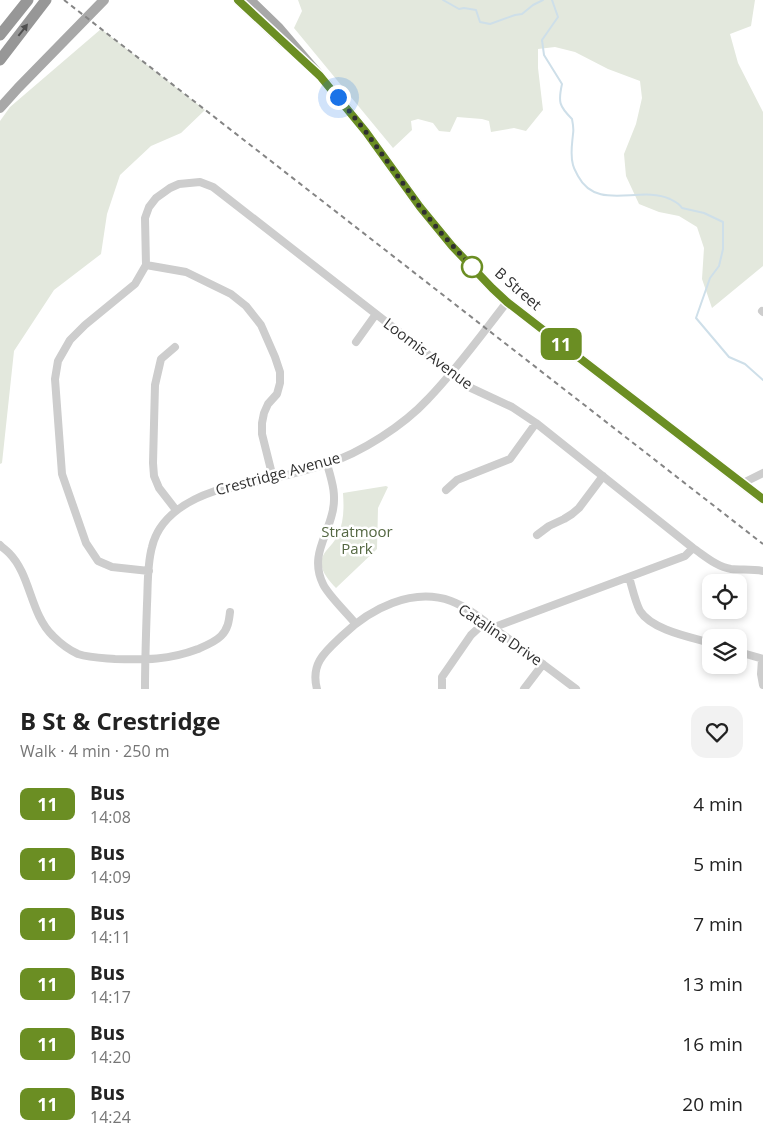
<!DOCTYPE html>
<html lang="en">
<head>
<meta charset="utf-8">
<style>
  :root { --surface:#fff; --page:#f2f2f2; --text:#222; --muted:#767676 }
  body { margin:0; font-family:"Open Sans",sans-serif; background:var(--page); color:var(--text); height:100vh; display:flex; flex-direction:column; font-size:19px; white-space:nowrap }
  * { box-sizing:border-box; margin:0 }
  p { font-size:16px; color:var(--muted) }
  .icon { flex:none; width:28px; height:28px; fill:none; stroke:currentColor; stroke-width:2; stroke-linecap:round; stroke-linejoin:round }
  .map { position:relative; height:689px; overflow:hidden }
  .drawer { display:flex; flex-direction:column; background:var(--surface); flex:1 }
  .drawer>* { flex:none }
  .badge { padding:0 10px; border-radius:8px; font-size:18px; line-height:32px }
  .controls { position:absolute; left:702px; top:574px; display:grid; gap:10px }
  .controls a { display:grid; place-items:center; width:45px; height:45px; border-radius:10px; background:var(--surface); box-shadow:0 2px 8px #0003; font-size:25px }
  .you { position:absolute; width:25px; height:25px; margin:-12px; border:4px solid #fff; border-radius:50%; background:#1a73e8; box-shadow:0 0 0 8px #1a73e833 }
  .map>.badge { position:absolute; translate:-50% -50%; box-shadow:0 0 0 2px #fff }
  .round { display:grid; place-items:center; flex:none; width:52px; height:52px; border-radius:15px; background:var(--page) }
  .summary { display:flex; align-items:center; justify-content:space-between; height:85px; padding:0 20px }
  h1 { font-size:24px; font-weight:700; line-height:38px }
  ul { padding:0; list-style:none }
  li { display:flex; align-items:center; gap:15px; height:60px; padding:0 20px }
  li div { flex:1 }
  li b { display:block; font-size:19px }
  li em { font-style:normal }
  li .badge { min-width:55px; font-weight:700; text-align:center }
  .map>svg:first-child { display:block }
  .green { fill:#e3e8dd }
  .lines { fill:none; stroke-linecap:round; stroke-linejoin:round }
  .stream { stroke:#cedfe9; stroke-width:2 }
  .minor { stroke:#cdcdcd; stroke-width:8 }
  .major { stroke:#a8a8a8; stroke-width:10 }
  .highway { stroke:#979797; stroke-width:11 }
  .rail { stroke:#858585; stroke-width:2; stroke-dasharray:5 4; stroke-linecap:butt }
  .oneway { fill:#4f4f4f }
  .line-casing { stroke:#fff; stroke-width:11 }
  .line { stroke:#6b8e23; stroke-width:8 }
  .walk { stroke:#303030; stroke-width:5; stroke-dasharray:0 9 }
  .stop-dot { fill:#fff; stroke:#6b8e23; stroke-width:2.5 }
  .labels { text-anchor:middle; stroke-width:5; stroke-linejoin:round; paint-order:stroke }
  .street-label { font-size:15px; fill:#303030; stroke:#fff }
  .park-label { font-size:15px; fill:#546742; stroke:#fff }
</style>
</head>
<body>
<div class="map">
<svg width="763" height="689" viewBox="0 0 763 689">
  <rect width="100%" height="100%" fill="#fff"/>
  <path class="green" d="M298,0H755L751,26L730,34L738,63L763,112V266L712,308L702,279L704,248L697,227L679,216L659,212L639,204L626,176L624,154L636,124L642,98L640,81L608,69L575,52L555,47L538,49V68L543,110L526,131L514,128L491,132L489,121L482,119L457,117L450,132L439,131L433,123L418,119L411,121L412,130L393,148L294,28L302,11Z
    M101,29L205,110L181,133L151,146L120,175L107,214L101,254L54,290L14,351L2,463L0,464V121L10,107Z
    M386,486L388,487L378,508L377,549L336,588C326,577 315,565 326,551C330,546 335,541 338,535C344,522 344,507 343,493Z"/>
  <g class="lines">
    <path class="stream" d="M443,0L459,9L464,8L476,10L480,22L490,24L515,15L522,14L533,5L543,0
      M552,0L558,17L542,40L544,55L562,84C558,102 559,106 572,119C573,124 574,129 573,134C572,145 570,155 573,165C574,169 576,172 578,176C597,212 640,185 670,199C675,202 679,203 682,208L704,213L723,222V249L719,266L710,278L696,318L729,357L745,364L763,380"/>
    <path class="minor" d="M146,265L186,272L231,294L246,306L261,325L275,357L280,372V383L277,394L268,404L264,413L262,423V434L273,478
      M762,311L763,312
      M356,342L376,314
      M175,347L161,359L155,385L153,463L154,476L159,488L176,510
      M327,464C332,481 337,496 332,514C326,539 310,557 323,584C328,595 347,613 355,623
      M743,483L763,473
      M446,490L457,480L510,459L536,423
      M537,535L549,526L564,519L572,514L579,508L603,476
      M0,545C3,548 6,550 9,553C31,575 30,614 53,636C60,643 69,650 78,654C90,658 103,658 115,659C145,660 169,660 198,649C205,646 215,642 221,636C228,629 229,621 230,612
      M149,571L112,567L98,561L86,543L62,474L55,379L58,361L70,340L85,325L135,284L146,265L145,218L149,207L156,198L170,188L179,184L200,182L213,187L471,388L512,407L536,423L693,548C705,556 717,567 731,569C742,570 752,569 763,571
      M629,577C632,587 635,601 640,611C652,630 690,637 711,643
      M492,628L685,556L693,548
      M739,652L763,659
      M762,659L761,674L763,685
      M145,689C145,661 146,633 147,604C148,585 147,565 152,547C159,517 188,500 215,491C252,483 291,476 326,464C361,453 404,425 428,399C457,369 482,334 507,302
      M317,689C310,663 326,651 343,635C370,609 412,587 451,601C470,608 486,623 502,634C527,652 551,670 576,689
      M442,689V677L471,635L485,622
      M524,689L543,664"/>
    <path class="major" d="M238,0L284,43
      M250,0L278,27L338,97L366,132L420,207L452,246L492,288L507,302L560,343L763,499
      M0,108L18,88L104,0"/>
    <path class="highway" d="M0,35L28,0
      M0,60L46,0"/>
    <path class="rail" d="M64,0L763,544"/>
  </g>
  <defs><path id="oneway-solid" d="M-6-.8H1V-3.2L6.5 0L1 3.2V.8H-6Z" transform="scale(1.25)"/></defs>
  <use class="oneway" href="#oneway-solid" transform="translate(23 30) rotate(-52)"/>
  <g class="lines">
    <g class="line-casing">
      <path id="line" d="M238,0L320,76L366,132L420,207L452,246L492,288L507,302L560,343L763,499"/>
    </g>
    <use href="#line" class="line"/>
    <path class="walk" d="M338,97L366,132L420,207L442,234L472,267"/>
  </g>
  <circle class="stop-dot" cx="472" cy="267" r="10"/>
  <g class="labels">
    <g class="street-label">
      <text transform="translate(518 289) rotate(41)" y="5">B Street</text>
      <text transform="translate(428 354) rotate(37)" y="5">Loomis Avenue</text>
      <text transform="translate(278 474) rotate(-15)" y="5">Crestridge Avenue</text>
      <text transform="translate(500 635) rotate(34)" y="5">Catalina Drive</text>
    </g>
    <g class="park-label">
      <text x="357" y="537">Stratmoor<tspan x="357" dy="17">Park</tspan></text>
    </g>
  </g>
</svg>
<div class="controls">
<a><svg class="icon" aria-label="locate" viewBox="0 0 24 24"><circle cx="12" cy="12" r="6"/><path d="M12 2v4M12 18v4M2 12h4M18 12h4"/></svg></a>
<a><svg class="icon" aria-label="layers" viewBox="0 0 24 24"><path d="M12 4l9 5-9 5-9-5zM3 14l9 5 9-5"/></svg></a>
</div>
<div class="you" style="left:338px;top:97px"></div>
<b class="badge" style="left:561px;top:344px;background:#6b8e23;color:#fff">11</b>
</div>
<section class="drawer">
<div class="summary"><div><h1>B St &amp; Crestridge</h1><p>Walk · 4 min · 250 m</p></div><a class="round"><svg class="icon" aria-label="heart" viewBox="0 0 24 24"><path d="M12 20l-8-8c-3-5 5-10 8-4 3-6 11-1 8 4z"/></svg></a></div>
<ul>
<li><span class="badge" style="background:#6b8e23;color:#fff">11</span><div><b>Bus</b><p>14:08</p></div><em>4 min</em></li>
<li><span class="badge" style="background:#6b8e23;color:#fff">11</span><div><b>Bus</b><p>14:09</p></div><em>5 min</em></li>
<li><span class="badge" style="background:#6b8e23;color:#fff">11</span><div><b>Bus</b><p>14:11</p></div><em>7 min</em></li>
<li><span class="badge" style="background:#6b8e23;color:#fff">11</span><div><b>Bus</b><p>14:17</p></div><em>13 min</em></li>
<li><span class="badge" style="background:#6b8e23;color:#fff">11</span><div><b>Bus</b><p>14:20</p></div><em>16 min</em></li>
<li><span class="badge" style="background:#6b8e23;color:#fff">11</span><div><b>Bus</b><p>14:24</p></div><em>20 min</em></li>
</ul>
</section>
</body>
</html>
